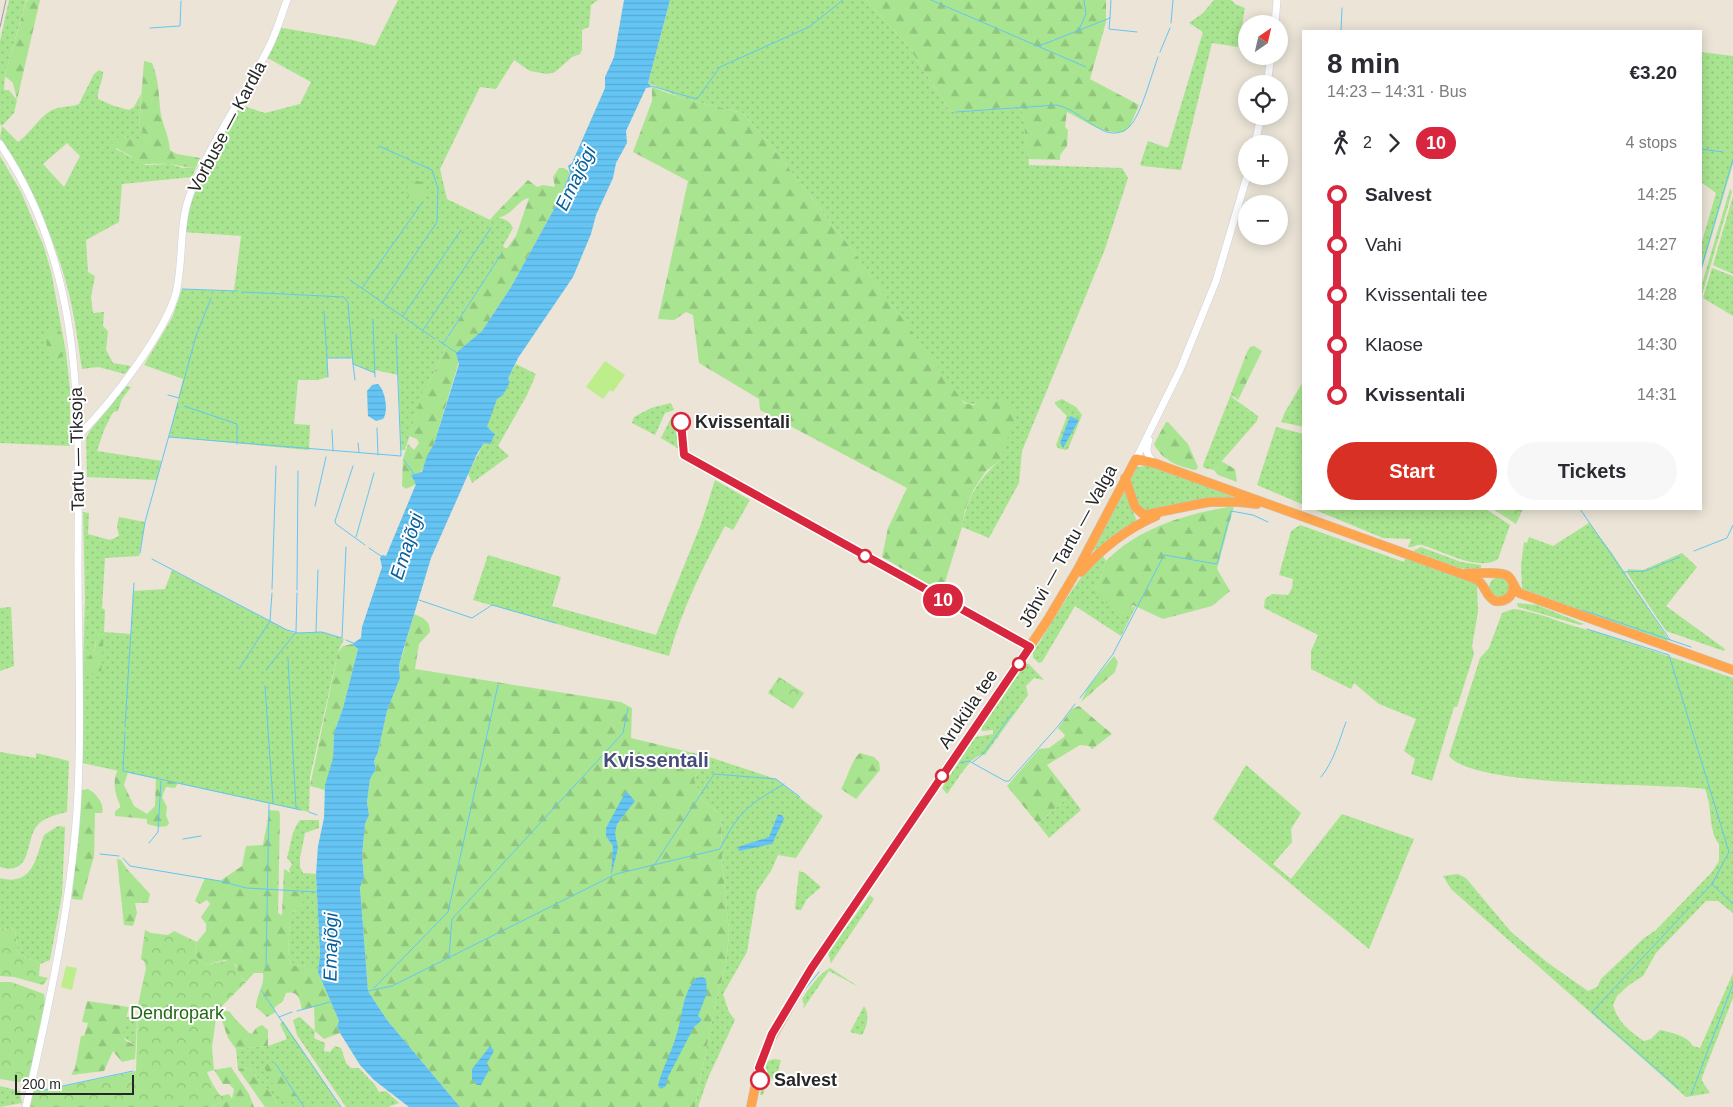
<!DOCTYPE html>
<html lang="en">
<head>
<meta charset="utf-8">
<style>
  :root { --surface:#fff; --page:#f7f7f7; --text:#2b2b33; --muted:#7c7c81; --accent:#d93025 }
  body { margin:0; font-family:Helvetica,sans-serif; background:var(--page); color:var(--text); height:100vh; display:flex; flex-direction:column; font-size:19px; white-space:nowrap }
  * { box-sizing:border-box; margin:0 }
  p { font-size:16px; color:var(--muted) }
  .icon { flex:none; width:28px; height:28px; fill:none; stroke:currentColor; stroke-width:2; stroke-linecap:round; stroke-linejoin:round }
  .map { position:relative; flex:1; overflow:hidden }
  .side { position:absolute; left:1302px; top:30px; width:400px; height:480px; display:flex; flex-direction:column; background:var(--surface); border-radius:0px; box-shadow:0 2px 12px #0003 }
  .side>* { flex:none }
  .badge { padding:0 10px; border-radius:16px; font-size:18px; line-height:32px }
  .needle { width:32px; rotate:34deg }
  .controls { position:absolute; left:1238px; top:15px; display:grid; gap:10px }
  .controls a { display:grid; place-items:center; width:50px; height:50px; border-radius:50%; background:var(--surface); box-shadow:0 2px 12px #0003; font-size:25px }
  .scale { position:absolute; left:15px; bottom:12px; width:119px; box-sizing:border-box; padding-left:5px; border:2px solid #272727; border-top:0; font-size:14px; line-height:18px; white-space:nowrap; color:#272727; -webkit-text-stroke:4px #fff; paint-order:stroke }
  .map>.badge { position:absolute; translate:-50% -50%; box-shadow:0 0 0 2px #fff }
  .legs { display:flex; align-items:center; gap:8px; height:55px; padding:0 25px; font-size:16px }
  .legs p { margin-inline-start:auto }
  .overview { display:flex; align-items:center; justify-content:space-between; height:85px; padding:0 25px }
  h1 { font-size:28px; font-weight:700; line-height:38px }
  .button { display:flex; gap:10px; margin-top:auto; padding:10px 25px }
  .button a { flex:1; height:58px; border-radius:30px; background:var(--accent); color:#fff; font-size:20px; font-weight:700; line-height:58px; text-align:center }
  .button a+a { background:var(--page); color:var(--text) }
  ul { padding:0 25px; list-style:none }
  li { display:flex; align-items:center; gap:18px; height:50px; font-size:19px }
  li i { display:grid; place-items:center; width:8px; height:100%; margin:0 6px; background:currentColor }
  li i::after { content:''; width:12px; height:12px; margin:-6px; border:4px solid; border-radius:50%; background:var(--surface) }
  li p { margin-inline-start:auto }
  li:first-child i { background:linear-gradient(#0000 50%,currentColor 0) }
  li:last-child i { background:linear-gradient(currentColor 50%,#0000 0) }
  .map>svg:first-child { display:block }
  .grass { fill:url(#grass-dots); fill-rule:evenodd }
  .forest { fill:url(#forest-firs) }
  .park { fill:url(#park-crowns) }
  .pitch { fill:#beed8b }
  .water { fill:url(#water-rules) }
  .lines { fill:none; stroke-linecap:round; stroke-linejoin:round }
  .stream { stroke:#64c5f4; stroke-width:1 }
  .secondary-casing { stroke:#cdd0e2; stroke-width:8 }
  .highway-casing { stroke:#c7c7c7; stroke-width:10 }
  .secondary { stroke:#fff; stroke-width:7 }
  .highway { stroke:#ffa54e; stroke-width:9 }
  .rail { stroke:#9a9db3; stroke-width:1 }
  .line-1-casing { stroke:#fff; stroke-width:11 }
  .line-1 { stroke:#d7263d; stroke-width:8 }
  .stop-1-dot { fill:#fff; stroke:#d7263d; stroke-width:2.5 }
  .labels { text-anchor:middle; stroke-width:4; stroke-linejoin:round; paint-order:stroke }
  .street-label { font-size:18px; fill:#272727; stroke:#fff }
  .stop-label { font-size:18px; font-weight:bold; fill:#272727; stroke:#fff; text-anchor:start }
  .park-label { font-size:18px; fill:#226616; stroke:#fff }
  .water-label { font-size:19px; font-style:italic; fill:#07609b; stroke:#fff }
  .quarter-label { font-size:20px; font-weight:bold; fill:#464c79; stroke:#fff }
</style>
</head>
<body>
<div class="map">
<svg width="1733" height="1107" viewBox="0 0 1733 1107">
  <defs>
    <pattern id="grass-dots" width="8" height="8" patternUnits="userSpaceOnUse" patternTransform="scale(1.25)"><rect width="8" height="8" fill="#a9e590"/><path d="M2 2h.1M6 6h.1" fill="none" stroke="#91c47c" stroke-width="1.8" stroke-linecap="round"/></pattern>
    <pattern id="forest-firs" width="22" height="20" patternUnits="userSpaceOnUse" patternTransform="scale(1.25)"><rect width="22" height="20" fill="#a9e590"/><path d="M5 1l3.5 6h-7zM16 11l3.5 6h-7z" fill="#91c47c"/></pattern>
    <pattern id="park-crowns" width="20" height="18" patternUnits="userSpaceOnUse" patternTransform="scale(1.25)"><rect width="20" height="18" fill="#a9e590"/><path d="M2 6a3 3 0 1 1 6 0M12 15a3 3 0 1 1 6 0" fill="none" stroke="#91c47c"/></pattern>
    <pattern id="water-rules" width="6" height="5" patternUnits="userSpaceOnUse" patternTransform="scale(1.25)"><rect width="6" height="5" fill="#64c5f4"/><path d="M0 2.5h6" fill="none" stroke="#57a9d1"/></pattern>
  </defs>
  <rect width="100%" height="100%" fill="#ebe4d7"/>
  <path class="grass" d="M9,0H26L5,76L4,90H9L17,100L14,113L2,126L18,142C31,133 38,118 52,110C61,106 71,107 79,104L94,74L99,70L103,72C103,82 97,89 98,99L114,106L129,110L134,107L141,94L139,126L145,135L143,143L124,137L116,149L146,165L170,164L183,168L196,167L192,177L122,184L119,222L86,240L88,272L95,276L91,297L93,313L104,312L103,326L108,331L106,350L113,363L131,366L125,374L98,367L82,369C78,344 75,318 69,294C55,238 31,187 0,138L2,126L0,124V41ZM67,143L80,156L64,187L43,164Z
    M398,0H598L591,5L589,27L582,30V50L580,54L572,57L555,72L547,74L530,71L514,60L496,89L480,87L440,169L447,199L490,220L494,215C501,220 509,218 513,228L503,246L505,248L502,253L443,343L446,346L426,390L423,392L405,450H401L398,375L375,370V373L353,364L352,358H327L328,377L318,380H298L294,424L310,425L309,450L169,437L183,379L144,365L172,318L182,289L234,291L241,236L183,232L190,194L237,104L265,113L300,104L311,82L264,56L277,27L353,40L375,46Z
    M670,0H866L908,46L951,112L1022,107L1029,165L1122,168L1128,178L1105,249L1022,451L1019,483L989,538L962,527C967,497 980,476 1003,458V448L983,402C968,407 963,403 954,391L853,251L766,139L743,113L681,98L648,83Z
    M1214,0H1231L1235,4L1245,8L1238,47L1212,43L1181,170L1143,166L1140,165L1148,141L1168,148L1203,32L1189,23L1203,13Z
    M1701,52L1733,56V164L1701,272V245L1716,193L1701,182Z
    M0,156L21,192L44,247L51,271L66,353L70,390V446L0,443Z
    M1730,189L1732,191L1731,196L1701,298V287Z
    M1733,196V274L1713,265Z
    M1712,268L1733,276V316L1703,298Z
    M516,364L536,374L527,395L498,446L509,456L472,483L468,473L484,443L487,442L495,434L487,427C490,418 491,405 497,399C503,393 506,389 510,382L508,379Z
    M1304,380V427L1281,422L1285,412Z
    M125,386L131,387L122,399L118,411L113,412L104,430L97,451L162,461L157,480L87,477L86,439L89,432Z
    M1231,394L1233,398L1258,416L1257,421L1214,470L1204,468L1203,465Z
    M1062,399L1076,407L1082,415L1068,449L1065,450L1058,448L1056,445L1067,416L1055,404V402Z
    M671,403L674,410L665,413L655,435L632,423L634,417L651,408Z
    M671,418L677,419L682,445L679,449L661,438Z
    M1276,427L1304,434V505L1257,485Z
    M1150,465L1237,497L1199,500L1148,512L1137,507L1129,479L1134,468Z
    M715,480L750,500L733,530L725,526C703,567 681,611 669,656L473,600L488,555L561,577L552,606L656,635L701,524Z
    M1124,490L1137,521L1092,552V551Z
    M1313,509H1486L1510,525L1498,559C1478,572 1443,551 1422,545C1416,544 1414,548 1408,547L1411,539L1383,538Z
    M83,512L89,513L88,534L110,540L119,536L117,526L119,517L145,522L139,556L105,558L102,608L105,610L104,632L131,634L133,591L165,589L172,570L293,633L322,632L344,639L338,652L310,777L309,812L82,763V673H101L96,640L95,649L83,663L85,599Z
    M1589,523L1612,553L1668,639L1667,642L1522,589L1521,566L1524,542L1527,543L1529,537L1553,546Z
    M1300,525L1404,562L1406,556L1477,584L1478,612L1472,646L1474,654L1457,707H1454L1432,781L1411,774L1415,759L1404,751L1416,719L1379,704L1354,683L1351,689L1311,669V651L1318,635L1264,608L1265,599L1272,594L1288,595L1292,588L1293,579L1279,575L1291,531Z
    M1421,547L1461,562L1481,565V571L1459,568L1413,551Z
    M1101,553L1106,561C1101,573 1103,579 1093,590L1129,608L1136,606L1121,636L1075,606L1042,662L1039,663L1033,658V653C1055,618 1073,584 1101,553Z
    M1682,553L1697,567L1666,606L1725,649L1724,651L1666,631L1627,573L1628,569L1643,570Z
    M1489 587a10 10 0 1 1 20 0a10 10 0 1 1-20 0Z
    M1517,603L1537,605L1584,624L1580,625L1518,607Z
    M11,607L14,666L0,671V608Z
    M1513,609C1542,612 1569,627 1597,632L1733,678V913L1718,901H1706L1656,953L1643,976L1629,985L1617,996L1613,1005C1618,1022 1629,1031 1644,1041L1651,1039L1660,1030C1672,1033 1687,1035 1693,1046L1700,1048L1733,973V998L1702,1077V1081L1710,1093L1686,1097L1451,889L1443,876L1458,874L1466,878L1511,932L1548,963L1588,991L1597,987L1601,979L1644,938L1656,930L1712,872L1719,861V844C1708,830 1713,809 1705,789C1658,783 1475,788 1449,756L1480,658L1489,648L1502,613Z
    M1025,664H1029L1044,680L1034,678L1026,686L1028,695L985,755C972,752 955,784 947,794L942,788L975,737L993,734V730L982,731L981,727Z
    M0,752L36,758V753L69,761L67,812C55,815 44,817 36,827C25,843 32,876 0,867Z
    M706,756L776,779L823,816L796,858L778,855L771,871L757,891L747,952L723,994L729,1012L735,1020L708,1078L698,1107H695L716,1000L726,964L729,933L722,858L721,814L702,801L694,779Z
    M1246,765L1301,813L1291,829L1292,842L1273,864L1291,879L1342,814L1414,839L1369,949L1213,819Z
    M1070,795L1081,810L1049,838L1038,824Z
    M300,820H319V828L305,833L300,858V867L303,873L316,874L320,954L318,972L303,965L295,966L288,958L290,914L296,910L291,891V873L289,870L292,864L287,858C291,845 291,831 300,820Z
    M58,826L65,827L62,895L50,960L40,964L18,953L15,930L0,928V878C33,887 36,857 44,835Z
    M799,871L805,873L821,887L807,899L801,910H797L795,909Z
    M870,895L874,899L831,963L828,953Z
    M830,968L859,987L829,971L803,1009L804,1004L802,999C809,988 819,974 830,968Z
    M864,1006C870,1014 867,1027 862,1035L850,1032Z
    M127,1017H137L136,1045L122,1037L124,1022Z
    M300,1017L315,1031L314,1038L325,1043L324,1051L330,1052L335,1046L341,1048L346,1063L351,1068H359L375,1085L379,1092L386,1091L399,1103L388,1107H346L297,1035L293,1020Z
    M283,1021L341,1107H278L274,1097L248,1067L238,1069L236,1049L268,1046L287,1039L280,1024Z
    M774,1059L781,1060L776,1079L767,1078L763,1095H760L766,1065L768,1061Z
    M0,1086L20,1091L22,1103L0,1107Z"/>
  <path class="forest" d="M29,0H40L17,100L13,83L5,76L26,1Z
    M866,0H1106V22L1090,79L1139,105L1130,126L1124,132C1102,135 1086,121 1067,112L1065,127L1068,130L1067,146L1060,155V160L1028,159L1022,107L951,112L908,46Z
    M144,61L152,63C160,82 158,96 161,115C164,128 169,137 170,150L177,154L200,158L196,167C186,168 179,165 169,164C158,163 148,165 137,163C130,151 118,154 111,141C120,133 132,140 143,142L145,135L139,126Z
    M652,87L681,98L743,113L766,139L853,251L964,403L973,405L994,397L1014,408C1018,426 1002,440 1003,458L986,471L974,489L965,510L962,527L942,592L882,557L888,528L907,488L760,410L759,399L699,363L693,315L686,312L674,320L658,319L688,181L633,152L652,101Z
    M559,168H564L570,173L559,200L511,287L482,331L469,344L460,358L434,444C429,452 425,470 418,475L416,484L406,489L402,486L403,459L408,444L414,450L419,443L417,439L409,436L410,433L423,391L426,390L446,346L443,344L505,248H507L516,236L529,198C518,199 513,216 497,218L494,215L528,180L537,187L543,185L555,187L553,177Z
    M407 191a10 10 0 1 1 20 0a10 10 0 1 1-20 0Z
    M51,326C66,331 63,343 63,357L54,359L48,355L45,331Z
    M1254,346L1262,351L1238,400L1231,394L1247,352L1250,347Z
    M1166,422H1168L1188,444L1198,467L1196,470C1178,467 1162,460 1154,444Z
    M1221,461L1235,469L1237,482L1218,475L1214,470Z
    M1234,506L1217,569L1230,591L1212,606L1163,619L1133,605L1123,615L1095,594L1093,590C1103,579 1101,573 1106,561C1141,526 1187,514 1234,506Z
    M414,614C424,618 430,621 430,632L419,644L415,669L621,702L632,708L631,738L706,756L694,779L702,801L721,814L722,858L729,933L726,964L716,1000L695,1107H460L387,1020L368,991L360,886L364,877L362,856L365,824L369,815L367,802L370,779L376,769L374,761L378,752L387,711L400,678L399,666Z
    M104,632L101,673H82L83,663L95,649L97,636Z
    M352,644L358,649L343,708L334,733L333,758L325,790L310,786L338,652L343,646Z
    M1114,656L1118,662L1115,672L1081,702L1088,687Z
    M1079,706L1112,734L1092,749L1089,746L1080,745L1047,765L1070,795L1038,824L1007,786L1039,749L1049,748L1064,737L1065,735L1058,728L1072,709Z
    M860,753L874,757L879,762L880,770L856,799L841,789C847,779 852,759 860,753Z
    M118,770L128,772L124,785L134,806L147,814L155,806L156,778L178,783L175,788L166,787L162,797L167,807L166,815L169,823L167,826L159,827L147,824V819L115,816V811L120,808V805C115,795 112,780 118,770Z
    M88,789C96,793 105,804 102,813H95L94,856L82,900L72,899L81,794L82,790Z
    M269,810L279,811L280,815L278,913L282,915L284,869L291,873V891L301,892L303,904L290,914L288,958L295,966L303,965L318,972L339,1021L337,1026L340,1033L324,1039L315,1031L314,1007L302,1010C300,1000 299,990 286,993L283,1001L274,1008L276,1012L267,1017L256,1007C256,995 265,986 263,973H254L246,982L239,975L236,965L225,960L205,965L195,955L197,942L206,931V924L201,917L210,904L207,900L200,904L195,901L205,878L220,881L242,866L246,846L263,845C265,832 268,822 269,810Z
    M117,859L121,860L127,869L150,894L148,903H135L137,913L133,926L124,925Z
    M87,1001L129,1007L122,1035L126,1041L136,1045L135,1059L122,1062L113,1051L104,1071L71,1075L75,1068L81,1036H84L88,1023L82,1022Z
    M223,1010L230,1012C236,1021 242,1025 249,1033L252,1034L256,1028L262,1025L268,1030V1046L236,1049L228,1038L220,1015Z
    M275,1063L298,1098L294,1102C280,1102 270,1078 264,1067V1064Z
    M231,1067L249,1094L254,1107H208L232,1099L234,1089L229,1084H223L214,1070Z
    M248,1067L274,1097L278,1107H265L238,1069Z"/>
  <path class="park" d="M1493,509H1523L1516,524Z
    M779,677L804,693L793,709L768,693Z
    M0,928L15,930L18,953L40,964L39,976L48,978L43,985L14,977L0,976Z
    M145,930L151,933L168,935L174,931L197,942L195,955L205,965L230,960C239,966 237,976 246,982L217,1011L212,1047L214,1070L207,1072C208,1076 218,1094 221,1096L229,1094L232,1099L208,1107H29L35,1087H38L40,1091L136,1071L138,1005L146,968L144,961L141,959Z
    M0,982H11L44,994C48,1017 34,1057 28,1080L25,1083L0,1079Z"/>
  <path class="pitch" d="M605,361L625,375L613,392L610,390L603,399L586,387Z
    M66,966L77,968L72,990L61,987Z"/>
  <path class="water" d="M624,0H670L648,83L652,87L646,88L626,131L627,143L616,163L613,178L596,215L591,234L573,277L518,358L508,379L510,382L503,395L497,399L487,427L495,434L490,444L484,443L477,454L431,558L402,654L399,666L400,678L387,711L378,752L374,761L376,769L370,779L367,802L369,815L365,824L362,856L364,877L360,887L368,991L387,1020L460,1107H409L374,1080L360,1065L340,1033L337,1026L339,1021L318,972L320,954L316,874L318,846L324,818L325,785L333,758L334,733L343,708L358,649L352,644L361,638L362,627L382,567L380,558L382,555L386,556L416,484L411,475L422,472L427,456L434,444L459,364L456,353L482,331L511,287L559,200L570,173L568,166L572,163L605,88V77L614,57Z
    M378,384C385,390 389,411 383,419L376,421L368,416L367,391L372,385Z
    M1070,416L1079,420L1063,448L1060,443Z
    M626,791L635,801L617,824L615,833L618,848L611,876L613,846L606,836V828Z
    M778,814L783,816L784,819L772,844L739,851L738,847L769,837Z
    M702,977L706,979L707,993L698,1016L702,1020L694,1027L667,1079L666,1086L661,1089L658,1086C662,1068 672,1052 677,1033C683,1013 682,995 696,978Z
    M490,1046L494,1051L487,1063L489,1070L481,1085H477L472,1079V1069Z"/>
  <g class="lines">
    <path class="stream" d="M931,0L1086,67
      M1110,18L1109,29L1137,32
      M1171,23L1173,0
      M150,28L180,26L181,1
      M1341,31L1342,8
      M1078,32L1086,14L1084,0
      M1039,46L1110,18L1111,0
      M1160,52L1170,28
      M651,86L697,99L720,67L809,27L843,0
      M955,112L1057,105C1074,109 1086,122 1102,130C1111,135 1123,134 1130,126C1141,115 1152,73 1158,57
      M379,146L432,170L438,188L437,222L383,302
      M1701,149L1723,152
      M1701,269L1733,159
      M350,280L435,339
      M362,288L422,203
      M182,289L237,291
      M242,292L344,297L348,303L353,364L375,373
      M324,311L327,358H351
      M403,316L461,230
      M373,319L375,377
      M423,330L491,228
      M439,341L457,353
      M443,344L502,253
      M327,358L328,377
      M353,364L355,380
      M168,395L179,398L196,336L211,298
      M184,406L237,424V444
      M377,428L378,455
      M332,430L333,451
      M169,437L401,456L396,334
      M358,443L359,452
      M404,460L414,474
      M353,466L335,521L336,524L365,545
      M315,506L326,457
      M1580,509L1670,640
      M356,537L374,473
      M369,548L381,556
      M1694,551L1727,538L1733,525
      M140,553L145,522L178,403
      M152,559L287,630L298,633L322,632L342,638L346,547
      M1624,572L1645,571L1680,557
      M272,589L276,466
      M297,590L298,471
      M419,600L472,618L492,605L556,623
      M1582,610L1691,647
      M1587,629L1669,655L1729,852L1712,884L1693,904
      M316,632L318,570
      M346,640L353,643
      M288,659L296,808
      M239,669L270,621L272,593
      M266,670L296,632L297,593
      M265,686L273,802
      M1080,698L1113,654L1164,555L1217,564L1231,511L1253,515L1268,522
      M125,727L134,583
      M125,732L123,771L301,810
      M973,762L983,754L1013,712
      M960,763L969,761L1005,781H1009L1059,725L1075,704
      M1321,777C1334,761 1339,741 1346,722
      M309,812L317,815
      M183,839L201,836
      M149,843L158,832L161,781
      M100,854L119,856
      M123,858L130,866L220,881L246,888L317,892
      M655,864L714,774L776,779L800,797
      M1712,884L1733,904
      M449,956L452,919L623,733L628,708
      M266,969L269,804
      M374,988L448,912L498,685
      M261,990L279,1017L292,1012
      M368,991L392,986L616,874L720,849C739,811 748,805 784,784
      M802,993L819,972
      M297,1011L330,1002
      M279,1017L341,1107
      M275,1063L304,1107
      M1678,1088L1592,1012L1690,907
      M39,1091L133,1071
      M1691,1095L1733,984"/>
    <g class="secondary-casing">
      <path id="secondary" d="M1275,24L1277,0
        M1267,84L1271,56
        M0,144C87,273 78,416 78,563C78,646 82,729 77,810C70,911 48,1009 26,1107
        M1255,144L1261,116
        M78,434L81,433C111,403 165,333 176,293C184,260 178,224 191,192C211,142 243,98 268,49C276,34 281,16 287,0
        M1149,440C1145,450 1147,455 1154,463
        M1136,459L1180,370L1216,281L1247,176"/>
    </g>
    <g class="highway-casing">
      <path id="highway" d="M1125,478L1135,507L1144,515L1209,502H1238L1257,504
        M1081,572C1102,548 1126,529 1156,516
        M1467,573C1477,574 1502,571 1508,576C1513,580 1514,588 1519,593L1733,670
        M751,1107L759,1068L768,1044L811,969L1047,621L1078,569L1136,459L1154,463L1476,579C1486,585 1485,596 1495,601C1506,602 1513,597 1513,586"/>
    </g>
    <use href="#secondary" class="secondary"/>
    <use href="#highway" class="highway"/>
    <path class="rail" d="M0,27L6,0"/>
  </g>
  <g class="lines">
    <g class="line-1-casing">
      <path id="line-1" d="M681,422L684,455L1030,647L811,969L772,1034L759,1068L762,1073L760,1080"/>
    </g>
    <use href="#line-1" class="line-1"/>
  </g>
  <g class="stop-1-dot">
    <circle cx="681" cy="422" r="9"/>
    <circle cx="865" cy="556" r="6"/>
    <circle cx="1019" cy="664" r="6"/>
    <circle cx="942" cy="776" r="6"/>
    <circle cx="760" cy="1080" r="9"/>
  </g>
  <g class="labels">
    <g class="street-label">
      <text transform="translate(227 127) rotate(-62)" y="6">Vorbuse — Kardla</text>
      <text transform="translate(77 449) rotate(-91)" y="6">Tartu — Tiksoja</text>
      <text transform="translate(1068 546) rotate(-61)" y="6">Jõhvi — Tartu — Valga</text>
      <text transform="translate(968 709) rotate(-56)" y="6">Aruküla tee</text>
    </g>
    <g class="stop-label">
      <text x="695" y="428">Kvissentali</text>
      <text x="774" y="1086">Salvest</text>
    </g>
    <g class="park-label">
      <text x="177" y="1019">Dendropark</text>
    </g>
    <g class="water-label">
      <text transform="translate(575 178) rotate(-64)" y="7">Emajõgi</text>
      <text transform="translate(406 546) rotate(-72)" y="7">Emajõgi</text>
      <text transform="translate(330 947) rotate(-89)" y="7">Emajõgi</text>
    </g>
    <g class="quarter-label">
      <text x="656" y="767">Kvissentali</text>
    </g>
  </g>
</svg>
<div class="controls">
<a><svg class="needle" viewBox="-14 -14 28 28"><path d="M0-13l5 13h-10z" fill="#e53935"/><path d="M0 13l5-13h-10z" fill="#7c7c81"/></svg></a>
<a><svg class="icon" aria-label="locate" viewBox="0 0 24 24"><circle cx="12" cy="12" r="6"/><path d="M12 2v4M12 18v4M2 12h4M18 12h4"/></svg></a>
<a>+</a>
<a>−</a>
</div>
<div class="scale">200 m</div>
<b class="badge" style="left:943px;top:600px;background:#d7263d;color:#fff">10</b>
<section class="side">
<div class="overview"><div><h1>8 min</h1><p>14:23 – 14:31 · Bus</p></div><b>€3.20</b></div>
<div class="legs"><svg class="icon" aria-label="walk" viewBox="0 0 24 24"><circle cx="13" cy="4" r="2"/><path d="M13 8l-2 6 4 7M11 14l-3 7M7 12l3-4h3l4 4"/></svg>2<svg class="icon" aria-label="forward" viewBox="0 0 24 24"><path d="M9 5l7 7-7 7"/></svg><b class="badge" style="background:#d7263d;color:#fff">10</b><p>4 stops</p></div>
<ul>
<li><i style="color:#d7263d"></i><b>Salvest</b><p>14:25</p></li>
<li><i style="color:#d7263d"></i><span>Vahi</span><p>14:27</p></li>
<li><i style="color:#d7263d"></i><span>Kvissentali tee</span><p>14:28</p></li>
<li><i style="color:#d7263d"></i><span>Klaose</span><p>14:30</p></li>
<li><i style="color:#d7263d"></i><b>Kvissentali</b><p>14:31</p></li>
</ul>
<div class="button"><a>Start</a><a>Tickets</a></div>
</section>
</div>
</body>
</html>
